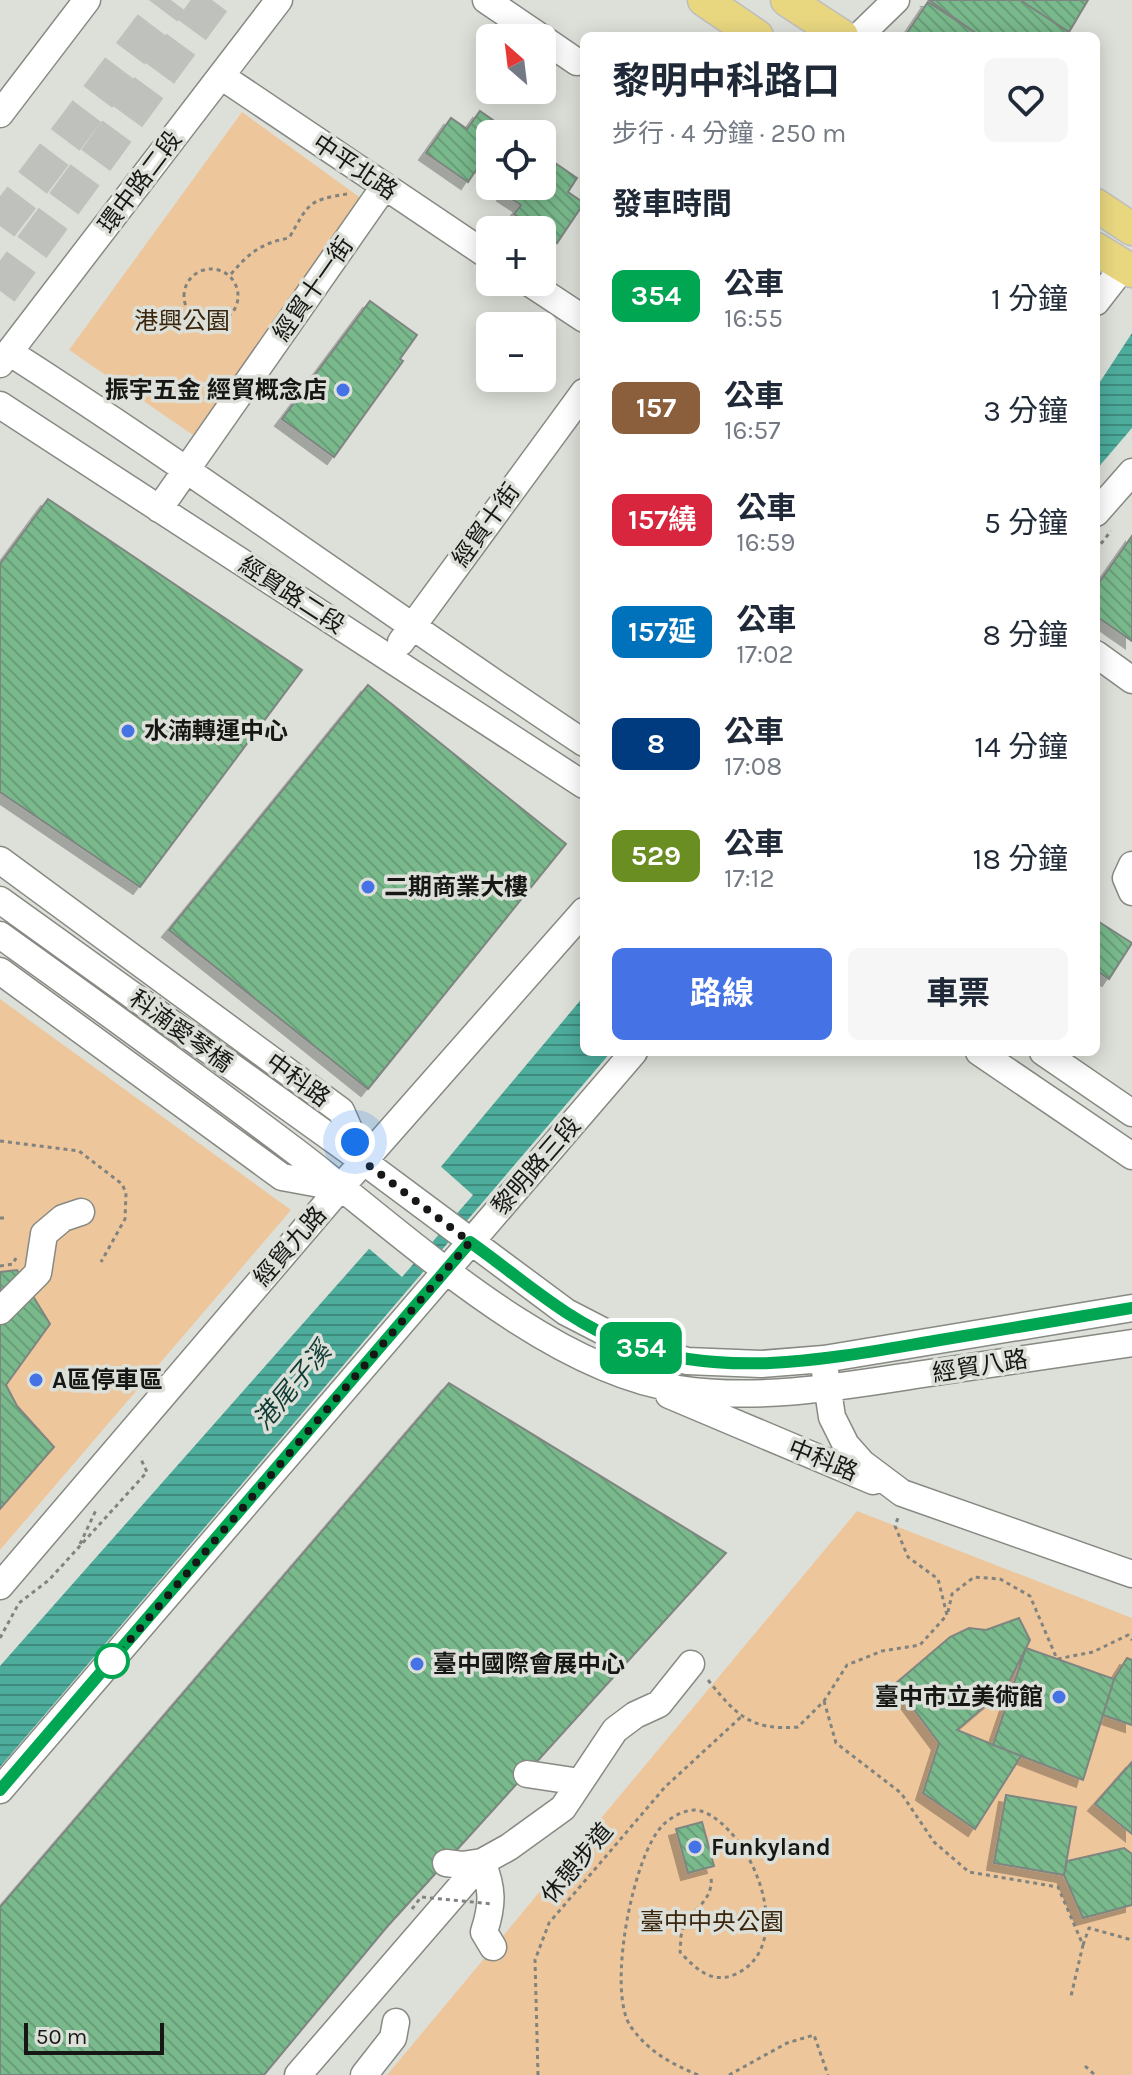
<!DOCTYPE html>
<html lang="zh-TW">
<head>
<meta charset="utf-8">
<style>
  :root { --surface:#fff; --page:#f6f6f7; --text:#1f2937; --muted:#747a83; --accent:#4572e4 }
  body { margin:0; font-family:Karla,"Noto Sans TC",sans-serif; background:var(--page); color:var(--text); height:100vh; display:flex; flex-direction:column; font-size:30px; white-space:nowrap }
  * { box-sizing:border-box; margin:0 }
  p { font-size:26px; color:var(--muted) }
  .icon { flex:none; width:44px; height:44px; fill:none; stroke:currentColor; stroke-width:2; stroke-linecap:round; stroke-linejoin:round }
  .map { position:relative; flex:1; overflow:hidden }
  .panel { position:absolute; left:580px; top:32px; width:520px; height:1024px; display:flex; flex-direction:column; background:var(--surface); border-radius:12px; box-shadow:0 4px 20px #0003 }
  .panel>* { flex:none }
  .badge { padding:0 16px; border-radius:12px; font-size:28px; line-height:52px }
  .needle { width:52px; rotate:332deg }
  .tools { position:absolute; left:476px; top:24px; display:grid; gap:16px }
  .tools a { display:grid; place-items:center; width:80px; height:80px; border-radius:12px; background:var(--surface); box-shadow:0 4px 20px #0003; font-size:40px }
  .scale { position:absolute; left:24px; bottom:20px; width:140px; box-sizing:border-box; padding-left:8px; border:4px solid #171815; border-top:0; font-size:22px; line-height:28px; white-space:nowrap; color:#171815; -webkit-text-stroke:6px #dde0d9; paint-order:stroke }
  .you { position:absolute; width:40px; height:40px; margin:-20px; border:6px solid #fff; border-radius:50%; background:#1a73e8; box-shadow:0 0 0 12px #1a73e833 }
  .map>.badge { position:absolute; translate:-50% -50%; box-shadow:0 0 0 4px #fff }
  h2 { padding:0 32px; font-size:30px; line-height:72px }
  .round { display:grid; place-items:center; flex:none; width:84px; height:84px; border-radius:12px; background:var(--page) }
  .overview { display:flex; align-items:center; justify-content:space-between; height:136px; padding:0 32px }
  h1 { font-size:38px; font-weight:700; line-height:60px }
  .primary-button { display:flex; gap:16px; margin-top:auto; padding:16px 32px }
  .primary-button a { flex:1; height:92px; border-radius:12px; background:var(--accent); color:#fff; font-size:32px; font-weight:700; line-height:92px; text-align:center }
  .primary-button a+a { background:var(--page); color:var(--text) }
  ul { padding:0; list-style:none }
  li { display:flex; align-items:center; gap:24px; height:112px; padding:0 32px }
  li div { flex:1 }
  li b { display:block; font-size:30px }
  li em { font-style:normal }
  li .badge { min-width:88px; font-weight:700; text-align:center }
  .map>svg:first-child { display:block }
  .park { fill:#edc69c }
  .water { fill:url(#water-rules) }
  .pier { fill:#dde0d9 }
  .building { fill:url(#building-back-hatch); stroke:#7f8580; stroke-width:2; filter:url(#shadow) }
  .lines { fill:none; stroke-linecap:round; stroke-linejoin:round }
  .highway-tunnel { stroke:#bfc2bc; stroke-width:36; stroke-dasharray:36 18; stroke-linecap:butt }
  .minor-casing { stroke:#878a83; stroke-width:29 }
  .major-casing { stroke:#bebebd; stroke-width:35 }
  .path { stroke:#81837e; stroke-width:3; stroke-dasharray:4 4; stroke-linecap:butt }
  .minor { stroke:#fff; stroke-width:26 }
  .major { stroke:#e9d780; stroke-width:32 }
  .path-bridge { stroke:#81837e; stroke-width:3; stroke-dasharray:4 4; stroke-linecap:butt }
  .line-casing { stroke:#fff; stroke-width:18 }
  .line { stroke:#00a651; stroke-width:12 }
  .walk { stroke:#171815; stroke-width:8; stroke-dasharray:0 14.4 }
  .poi-dot { fill:#4572e4; stroke:#dde0d9; stroke-width:3 }
  .stop-dot { fill:#fff; stroke:#00a651; stroke-width:4 }
  .labels { text-anchor:middle; stroke-width:7; stroke-linejoin:round; paint-order:stroke }
  .street-label { font-size:24px; fill:#171815; stroke:#dde0d9 }
  .park-label { font-size:24px; fill:#3b260d; stroke:#dde0d9 }
  .poi-label { font-size:24px; font-weight:bold; fill:#171815; stroke:#dde0d9; text-anchor:start }
  .water-label { font-size:26px; font-style:italic; fill:#103c35; stroke:#dde0d9 }
</style>
</head>
<body>
<div class="map">
<svg width="1132" height="2075" viewBox="0 0 1132 2075">
  <defs>
    <pattern id="water-rules" width="6" height="5" patternUnits="userSpaceOnUse" patternTransform="scale(2)"><rect width="6" height="5" fill="#4dac9c"/><path d="M0 2.5h6" fill="none" stroke="#3f8b7e"/></pattern>
    <pattern id="building-back-hatch" width="6" height="6" patternUnits="userSpaceOnUse" patternTransform="scale(2)"><rect width="6" height="6" fill="#79b98c"/><path d="M-1 5l2 2M0 0l6 6M5-1l2 2" fill="none" stroke="#689e78"/></pattern>
    <filter id="shadow"><feDropShadow dx="-7" dy="7" stdDeviation="0" flood-color="#0004"/></filter>
  </defs>
  <rect width="100%" height="100%" fill="#dde0d9"/>
  <path class="park" d="M242,112L362,199L193,435L69,350Z
    M0,999L291,1210L0,1550Z
    M857,1511L1132,1618V2075H387Z"/>
  <path class="water" d="M1132,333V428L1096,470V388Z
    M584,996V1052H611L0,1767V1666L429,1181Z"/>
  <path class="pier" d="M438,1164L473,1195L402,1277L366,1246Z"/>
  <path class="building" d="M929,0H1020L1069,32L1066,36H980Z
    M1020,0H1088L1069,32Z
    M928,2L980,36H905Z
    M480,111L513,134H490V170L480,164L468,182L426,153L451,118L467,129Z
    M542,154L577,178L568,192L584,203L557,243L514,214L521,205L504,194L509,186H542Z
    M370,301L417,335L400,359L403,361L334,457L282,419Z
    M48,499L302,670L140,887L0,792V564Z
    M1132,536V641L1096,616V587Z
    M368,685L566,844L368,1089L169,930Z
    M1096,920L1132,943L1109,979L1096,970Z
    M17,1270L50,1324L6,1385L17,1406L54,1447L0,1509V1272Z
    M449,1383L726,1553L386,1928L264,2075H0V1907Z
    M1019,1618L1030,1640L1006,1688L957,1730L1021,1756L975,1829L923,1793L939,1743L895,1684L950,1637L969,1628L986,1630Z
    M1026,1648L1114,1679L1083,1780L993,1745Z
    M1127,1658L1132,1660V1725L1103,1715L1114,1679Z
    M1132,1762V1834L1095,1804Z
    M1006,1795L1076,1807L1064,1875L994,1863Z
    M702,1822L714,1866L688,1873L676,1829Z
    M1124,1848L1132,1854V1905L1083,1918L1064,1875L1067,1861Z"/>
  <g class="lines">
    <path class="highway-tunnel" d="M0,226L171,0
      M0,291L213,0"/>
    <g class="minor-casing">
      <path id="minor" d="M486,0L542,38
        M859,36L896,0
        M542,38L577,62
        M221,76L490,257
        M0,114L87,0
        M528,282L584,319
        M1096,302L1124,266
        M9,352C204,477 391,615 584,743
        M0,364L279,0
        M0,405L584,785
        M159,509L384,187
        M1096,513L1132,472
        M401,642L584,392
        M1096,654L1132,680
        M0,860L341,1111L363,1161
        M1132,865L1126,878L1132,892
        M0,900L363,1161L566,1312L626,1343L687,1361L761,1364L824,1359L1132,1308
        M0,935C99,1006 198,1078 295,1151C402,1232 545,1370 679,1389C757,1401 839,1387 916,1375C988,1364 1060,1354 1132,1343
        M0,971L282,1177L336,1187
        M979,1052L1132,1156
        M1043,1052L1132,1113
        M0,1311L38,1273L44,1234L63,1218L81,1212
        M825,1371L832,1417L846,1445L862,1463L902,1493L1132,1574
        M669,1395L873,1481
        M0,1586L340,1188L584,911
        M527,1774L580,1782
        M0,1790L634,1052
        M446,1863L462,1865L482,1862
        M493,1947L484,1932C493,1904 493,1889 482,1862L509,1847L563,1808L615,1730L635,1715L659,1704L691,1664
        M298,2075L482,1862
        M364,2075L393,2038L396,2022"/>
    </g>
    <g class="major-casing">
      <path id="major" d="M704,0L757,36
        M787,0L842,36
        M1096,205L1132,229
        M1096,249L1132,271"/>
    </g>
    <path class="path" d="M184 296a27 27 0 1 1 54 0a27 27 0 1 1-54 0Z
      M231,274C249,253 261,243 289,238C309,204 307,200 347,194
      M1096,550L1111,531
      M0,1141L79,1151L122,1184L126,1193L125,1219L101,1262
      M0,1218H7
      M0,1266L13,1264L16,1258
      M80,1544L97,1508
      M948,1612L952,1594L974,1577L1000,1579L1030,1596L1057,1659L1093,1652L1128,1635L1132,1640
      M0,1638L19,1603L49,1580L147,1472L140,1457
      M708,1680C736,1715 751,1731 798,1727L824,1701L847,1665L882,1651L920,1645L947,1615L938,1579L908,1557L895,1526L899,1515
      M824,1701L836,1743L901,1793L934,1842L969,1872L1058,1887L1083,1945L1071,1996
      M1083,1945L1089,1928L1132,1940
      M1085,2066L1095,2075
      M538,2075L535,1960L549,1923L665,1787L741,1717
      M698,2075C670,2063 649,2052 631,2027C606,1992 633,1854 663,1825C672,1816 689,1807 701,1811C750,1827 800,1944 736,1974C712,1985 696,1969 680,1952C681,1946 680,1938 682,1932C688,1910 714,1903 711,1877
      M729,2075L787,2043L814,2035L828,2075"/>
    <use href="#minor" class="minor"/>
    <use href="#major" class="major"/>
    <path class="path-bridge" d="M412,1909L421,1897L493,1904"/>
  </g>
  <g class="lines">
    <g class="line-casing">
      <path id="line" d="M0,1790L470,1242C521,1278 569,1323 628,1344C728,1380 833,1358 934,1341C1000,1330 1066,1319 1132,1308"/>
    </g>
    <use href="#line" class="line"/>
    <path class="walk" d="M112,1661L470,1242L363,1161L355,1142"/>
  </g>
  <g class="poi-dot">
    <circle cx="343" cy="390" r="8"/>
    <circle cx="128" cy="731" r="8"/>
    <circle cx="368" cy="887" r="8"/>
    <circle cx="36" cy="1380" r="8"/>
    <circle cx="417" cy="1664" r="8"/>
    <circle cx="1059" cy="1697" r="8"/>
    <circle cx="695" cy="1847" r="8"/>
  </g>
  <circle class="stop-dot" cx="112" cy="1661" r="16"/>
  <g class="labels">
    <g class="street-label">
      <text transform="translate(355 167) rotate(34)" y="8">中平北路</text>
      <text transform="translate(140 182) rotate(-53)" y="8">環中路二段</text>
      <text transform="translate(313 289) rotate(-55)" y="8">經貿十一街</text>
      <text transform="translate(486 525) rotate(-54)" y="8">經貿十街</text>
      <text transform="translate(292 595) rotate(33)" y="8">經貿路二段</text>
      <text transform="translate(181 1031) rotate(36)" y="8">科湳愛琴橋</text>
      <text transform="translate(298 1080) rotate(36)" y="8">中科路</text>
      <text transform="translate(536 1166) rotate(-49)" y="8">黎明路三段</text>
      <text transform="translate(290 1246) rotate(-49)" y="8">經貿九路</text>
      <text transform="translate(980 1366) rotate(-9)" y="8">經貿八路</text>
      <text transform="translate(823 1460) rotate(22)" y="8">中科路</text>
      <text transform="translate(577 1863) rotate(-50)" y="8">休憩步道</text>
    </g>
    <g class="park-label">
      <text x="182" y="329">港興公園</text>
      <text x="712" y="1930">臺中中央公園</text>
    </g>
    <g class="poi-label">
      <text x="327" y="398" text-anchor="end">振宇五金 經貿概念店</text>
      <text x="144" y="739">水湳轉運中心</text>
      <text x="384" y="895">二期商業大樓</text>
      <text x="52" y="1388">A區停車區</text>
      <text x="433" y="1672">臺中國際會展中心</text>
      <text x="1043" y="1705" text-anchor="end">臺中市立美術館</text>
      <text x="711" y="1855">Funkyland</text>
    </g>
    <g class="water-label">
      <text transform="translate(292 1386) rotate(-50)" y="9">港尾子溪</text>
    </g>
  </g>
</svg>
<div class="tools">
<a><svg class="needle" viewBox="-14 -14 28 28"><path d="M0-13l5 13h-10z" fill="#e53935"/><path d="M0 13l5-13h-10z" fill="#747a83"/></svg></a>
<a><svg class="icon" aria-label="locate" viewBox="0 0 24 24"><circle cx="12" cy="12" r="6"/><path d="M12 2v4M12 18v4M2 12h4M18 12h4"/></svg></a>
<a>+</a>
<a>−</a>
</div>
<div class="scale">50 m</div>
<div class="you" style="left:355px;top:1142px"></div>
<b class="badge" style="left:641px;top:1348px;background:#00a651;color:#fff">354</b>
<section class="panel">
<div class="overview"><div><h1>黎明中科路口</h1><p>步行 · 4 分鐘 · 250 m</p></div><a class="round"><svg class="icon" aria-label="heart" viewBox="0 0 24 24"><path d="M12 20l-8-8c-3-5 5-10 8-4 3-6 11-1 8 4z"/></svg></a></div>
<h2>發車時間</h2>
<ul>
<li><span class="badge" style="background:#00a651;color:#fff">354</span><div><b>公車</b><p>16:55</p></div><em>1 分鐘</em></li>
<li><span class="badge" style="background:#8b5e3c;color:#fff">157</span><div><b>公車</b><p>16:57</p></div><em>3 分鐘</em></li>
<li><span class="badge" style="background:#d7263d;color:#fff">157繞</span><div><b>公車</b><p>16:59</p></div><em>5 分鐘</em></li>
<li><span class="badge" style="background:#0072bc;color:#fff">157延</span><div><b>公車</b><p>17:02</p></div><em>8 分鐘</em></li>
<li><span class="badge" style="background:#003b80;color:#fff">8</span><div><b>公車</b><p>17:08</p></div><em>14 分鐘</em></li>
<li><span class="badge" style="background:#6b8e23;color:#fff">529</span><div><b>公車</b><p>17:12</p></div><em>18 分鐘</em></li>
</ul>
<div class="primary-button"><a>路線</a><a>車票</a></div>
</section>
</div>
</body>
</html>
